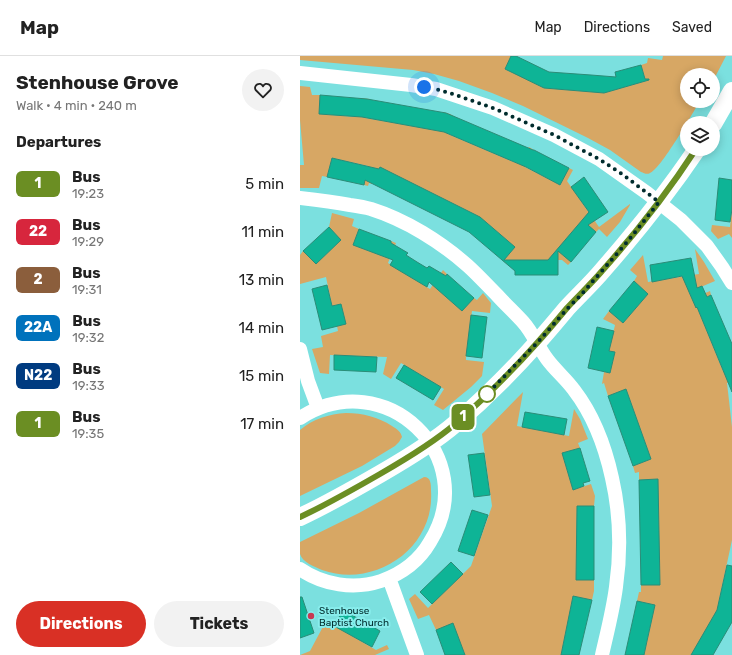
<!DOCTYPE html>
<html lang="en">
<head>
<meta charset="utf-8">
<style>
  :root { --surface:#fff; --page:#f2f2f2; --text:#222; --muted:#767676; --line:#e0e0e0; --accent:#d93025 }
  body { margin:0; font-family:Rubik,sans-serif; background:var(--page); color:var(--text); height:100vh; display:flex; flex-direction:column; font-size:15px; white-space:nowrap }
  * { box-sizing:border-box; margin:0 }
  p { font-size:13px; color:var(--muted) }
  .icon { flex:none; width:22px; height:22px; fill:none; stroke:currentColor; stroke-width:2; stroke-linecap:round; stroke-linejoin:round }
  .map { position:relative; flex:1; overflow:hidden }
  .side { display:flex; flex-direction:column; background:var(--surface); width:300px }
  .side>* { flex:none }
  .badge { padding:0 8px; border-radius:6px; font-size:14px; line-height:26px }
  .controls { position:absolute; left:380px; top:12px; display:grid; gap:8px }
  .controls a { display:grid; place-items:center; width:40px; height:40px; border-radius:50%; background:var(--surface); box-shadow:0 2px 10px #0003; font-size:20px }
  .you { position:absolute; width:20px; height:20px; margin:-10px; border:3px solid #fff; border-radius:50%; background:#1a73e8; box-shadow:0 0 0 6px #1a73e833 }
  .map>.badge { position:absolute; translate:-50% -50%; box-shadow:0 0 0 2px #fff }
  h2 { padding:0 16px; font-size:15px; line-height:36px }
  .round { display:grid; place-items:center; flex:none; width:42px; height:42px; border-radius:21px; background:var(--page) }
  .overview { display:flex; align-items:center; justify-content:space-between; height:68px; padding:0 16px }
  h1 { font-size:19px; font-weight:700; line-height:30px }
  .button { display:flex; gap:8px; margin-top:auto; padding:8px 16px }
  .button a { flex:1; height:46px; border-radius:24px; background:var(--accent); color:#fff; font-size:16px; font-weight:700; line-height:46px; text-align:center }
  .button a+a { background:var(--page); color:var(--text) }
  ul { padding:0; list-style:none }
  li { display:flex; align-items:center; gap:12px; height:48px; padding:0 16px }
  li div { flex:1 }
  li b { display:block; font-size:15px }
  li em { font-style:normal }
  li .badge { min-width:44px; font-weight:700; text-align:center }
  header { display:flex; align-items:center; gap:24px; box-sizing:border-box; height:56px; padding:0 20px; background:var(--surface); border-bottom:1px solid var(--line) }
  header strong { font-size:19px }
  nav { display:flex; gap:22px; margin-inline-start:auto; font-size:14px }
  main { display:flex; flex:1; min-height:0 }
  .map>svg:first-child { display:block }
  .green { fill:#d7a764 }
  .building { fill:#0eb496; stroke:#2b8c77 }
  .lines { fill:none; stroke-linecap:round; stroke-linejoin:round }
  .minor { stroke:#fff; stroke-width:14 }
  .tertiary { stroke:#fff; stroke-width:18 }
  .line-casing { stroke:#fff; stroke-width:9 }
  .line { stroke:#6b8e23; stroke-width:6 }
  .walk { stroke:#002c2d; stroke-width:4; stroke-dasharray:0 7.2 }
  .stop-dot { fill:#fff; stroke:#6b8e23; stroke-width:2 }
  .poi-dot { fill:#c83852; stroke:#88edec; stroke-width:1.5 }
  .labels { text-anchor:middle; stroke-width:4; stroke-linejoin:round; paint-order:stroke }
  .poi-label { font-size:10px; fill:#002c2d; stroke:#88edec; text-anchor:start }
</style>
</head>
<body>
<header>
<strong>Map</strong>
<nav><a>Map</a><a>Directions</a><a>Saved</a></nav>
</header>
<main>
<section class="side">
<div class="overview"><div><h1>Stenhouse Grove</h1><p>Walk · 4 min · 240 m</p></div><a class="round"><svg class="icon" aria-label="heart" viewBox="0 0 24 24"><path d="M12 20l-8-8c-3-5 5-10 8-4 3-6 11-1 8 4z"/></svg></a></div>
<h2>Departures</h2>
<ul>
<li><span class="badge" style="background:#6b8e23;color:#fff">1</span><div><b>Bus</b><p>19:23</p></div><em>5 min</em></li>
<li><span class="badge" style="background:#d7263d;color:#fff">22</span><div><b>Bus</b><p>19:29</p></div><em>11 min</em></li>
<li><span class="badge" style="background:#8b5e3c;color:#fff">2</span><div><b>Bus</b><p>19:31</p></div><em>13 min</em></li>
<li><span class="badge" style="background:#0072bc;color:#fff">22A</span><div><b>Bus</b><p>19:32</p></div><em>14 min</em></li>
<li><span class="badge" style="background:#003b80;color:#fff">N22</span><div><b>Bus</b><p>19:33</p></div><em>15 min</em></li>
<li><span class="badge" style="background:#6b8e23;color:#fff">1</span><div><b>Bus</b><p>19:35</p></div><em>17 min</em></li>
</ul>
<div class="button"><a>Directions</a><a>Tickets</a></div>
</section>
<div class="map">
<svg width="432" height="599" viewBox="0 0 432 599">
  <rect width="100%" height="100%" fill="#7be0df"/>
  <path class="green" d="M0,0H211L205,13L245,32L304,37L346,25L341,9L347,7L348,2L362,4L363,0H426L413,25V19H387V45H400C392,58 361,113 350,117C347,119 344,117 341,116L310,94L288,82L223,50L192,37L159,25L134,18L113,14L0,4Z
    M0,30L10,31L12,39H20L19,58L56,61L58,42L70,43L66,62L140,75L143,56L150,58L155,61L148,78L216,107L229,91L234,94L225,111L260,129L269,112L273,114L267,125L299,171L330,148V149L320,166L307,181L299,173L296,176L282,164L271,206L268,209L262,204H211L207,208L203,205L215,191L187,167L175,181L176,159L81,112L72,128L69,127L68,130L64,129L68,110L32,102L27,121L22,120L19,132H0V109H4L0,64Z
    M432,153V182L429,178L418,183L411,175L412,169L430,171Z
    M32,157L54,163L52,170L59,173L53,189L85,201L91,185L96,187L88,207L130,233L143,214L147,218L136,232L162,255L174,242L177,244L183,237L191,247L190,257L172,255L166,300V304L184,306L182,320L171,331L143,354L134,349L144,333L101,307L91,323L83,318L87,301L30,299L29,318L20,317L12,293L23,291L21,280L38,275L37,270L46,268L41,248L32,250L26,221L0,228V199L3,195L16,208L41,184L29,171Z
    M395,193L404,206L415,225L389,236L392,243L410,235L411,239L395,246L423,315L432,311V326L427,327L432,371V484L418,549L432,566L391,599H344L355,549L337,545L339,536H341V529H360L357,423L339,424V416L335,417L333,410L351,403L326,333L308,340L304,327L302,328L304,316L310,317L315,296L309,295L315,269L303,263L309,255L323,267L348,238L334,225L337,220L330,214L343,199L348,226L399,218Z
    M223,336L217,370L269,380L274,353L280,363L288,383L278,387L280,392L262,397L273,434L291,428L295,440L294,450H277L276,524H294V535L292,544L273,541L261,599H165L153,568L136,574L129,559L118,563L109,543L115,538L128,552L171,510L192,450L182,378Z
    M46,357C63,357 78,361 92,370C97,373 101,376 102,381L99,386L95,390L62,410L0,440V374C13,363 29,358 46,357Z
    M124,421C131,421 131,428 131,435C135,492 75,533 22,514C15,511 2,506 0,498C0,494 0,490 0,486L59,457Z
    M26,565L76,594L87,589L89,593L75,599H0L10,595Z"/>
  <path class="building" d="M211,0H216L249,16L291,19L316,21L315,16L341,9L345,23H349V24L304,37L244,32L205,13Z
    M20,39L67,43L146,57L233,94H234L269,112L260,129L226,111L144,76L62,61L19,58Z
    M32,102L79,113L80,111L180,161L215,191L204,204H248L289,156L271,131L284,121L308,156L288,169L296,176L271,206L258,195V219H215V215L169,176L65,124L64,129L27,121Z
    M419,122L432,124V153L430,166L415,164Z
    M29,171L41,184L16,208L3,195Z
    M59,173L91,185V187L108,197L106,199L117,206L127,212L129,210L146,220L147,218L174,242L162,255L129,226L127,231L90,209L93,204L53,189Z
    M391,202L397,232L402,230L407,241L411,239L432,288V336L397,251L396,252L382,220L352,226L350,209Z
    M334,225L348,238L323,267L309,255Z
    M27,229L32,250L41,248L46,268L22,274L12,233Z
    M171,259L187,261L182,302L166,300Z
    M297,271L314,275L309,295L315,296L310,317L288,312Z
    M34,299L77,301L76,316L34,314Z
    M104,309L141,331L133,344L96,322Z
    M326,333L351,403L333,410L308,340Z
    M225,356L267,363L264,379L222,371Z
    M280,392L290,425L283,427L284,430L273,434L262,397Z
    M184,397L190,439L174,441L168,399Z
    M358,423L360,529H341L339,424Z
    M277,450H294V524H276Z
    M172,454L188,459L174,500L158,495Z
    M151,506L163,518L132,548L120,536Z
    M427,509L432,510V566L413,599H391L417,554Z
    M273,540L292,544L279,599H261Z
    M0,541H2L14,577L0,582Z
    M337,545L355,549L347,585L344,599H325Z
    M43,554L80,575L72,591L34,570Z
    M153,567L165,599H145L136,574Z"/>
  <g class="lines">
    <path class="minor" d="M0,17L111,29L136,33L193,52L254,79L299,103L347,137L381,164L407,190L422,211L432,227
      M0,142C17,144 33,146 50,149C57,150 64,151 71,153C106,164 141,186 168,210C178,219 187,229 197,239C205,248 215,257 223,266C233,277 238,291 247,303C255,314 266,323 274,334C294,360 305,390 312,422C320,457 321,496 316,531C313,554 307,577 302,599
      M0,293L8,325L18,352
      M0,362C85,307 183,401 130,486C119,505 101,518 81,525C54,534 23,529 0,513
      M89,522L117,599"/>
    <path class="tertiary" d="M413,68L432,35
      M0,461C28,448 54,433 80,418C106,403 133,387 155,368C184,343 212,315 237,287C247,276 257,264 267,252C278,240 291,228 302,215C336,176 368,136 397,93"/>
  </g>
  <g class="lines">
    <g class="line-casing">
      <path id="line" d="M0,461C28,448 54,433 80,418C106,403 133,387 155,368C184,343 212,315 237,287C247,276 257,264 267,252C278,240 291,228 302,215C336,177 368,136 396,93"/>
    </g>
    <use href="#line" class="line"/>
    <path class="walk" d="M124,31L136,33L153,38L193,52L254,79L299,103L322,118L359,146L328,185L301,216L280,240L268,252L237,287L186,339L187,338"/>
  </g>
  <circle class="stop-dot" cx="187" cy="338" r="8"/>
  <circle class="poi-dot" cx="11" cy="560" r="4"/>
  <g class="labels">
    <g class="poi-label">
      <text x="19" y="558">Stenhouse<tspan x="19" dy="12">Baptist Church</tspan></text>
    </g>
  </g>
</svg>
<div class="controls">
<a><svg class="icon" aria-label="locate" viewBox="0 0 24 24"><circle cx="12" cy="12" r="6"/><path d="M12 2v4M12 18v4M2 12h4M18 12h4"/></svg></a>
<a><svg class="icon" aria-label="layers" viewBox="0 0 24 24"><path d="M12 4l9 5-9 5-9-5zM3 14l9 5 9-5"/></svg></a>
</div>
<div class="you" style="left:124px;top:31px"></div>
<b class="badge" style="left:163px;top:361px;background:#6b8e23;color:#fff">1</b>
</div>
</main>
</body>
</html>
